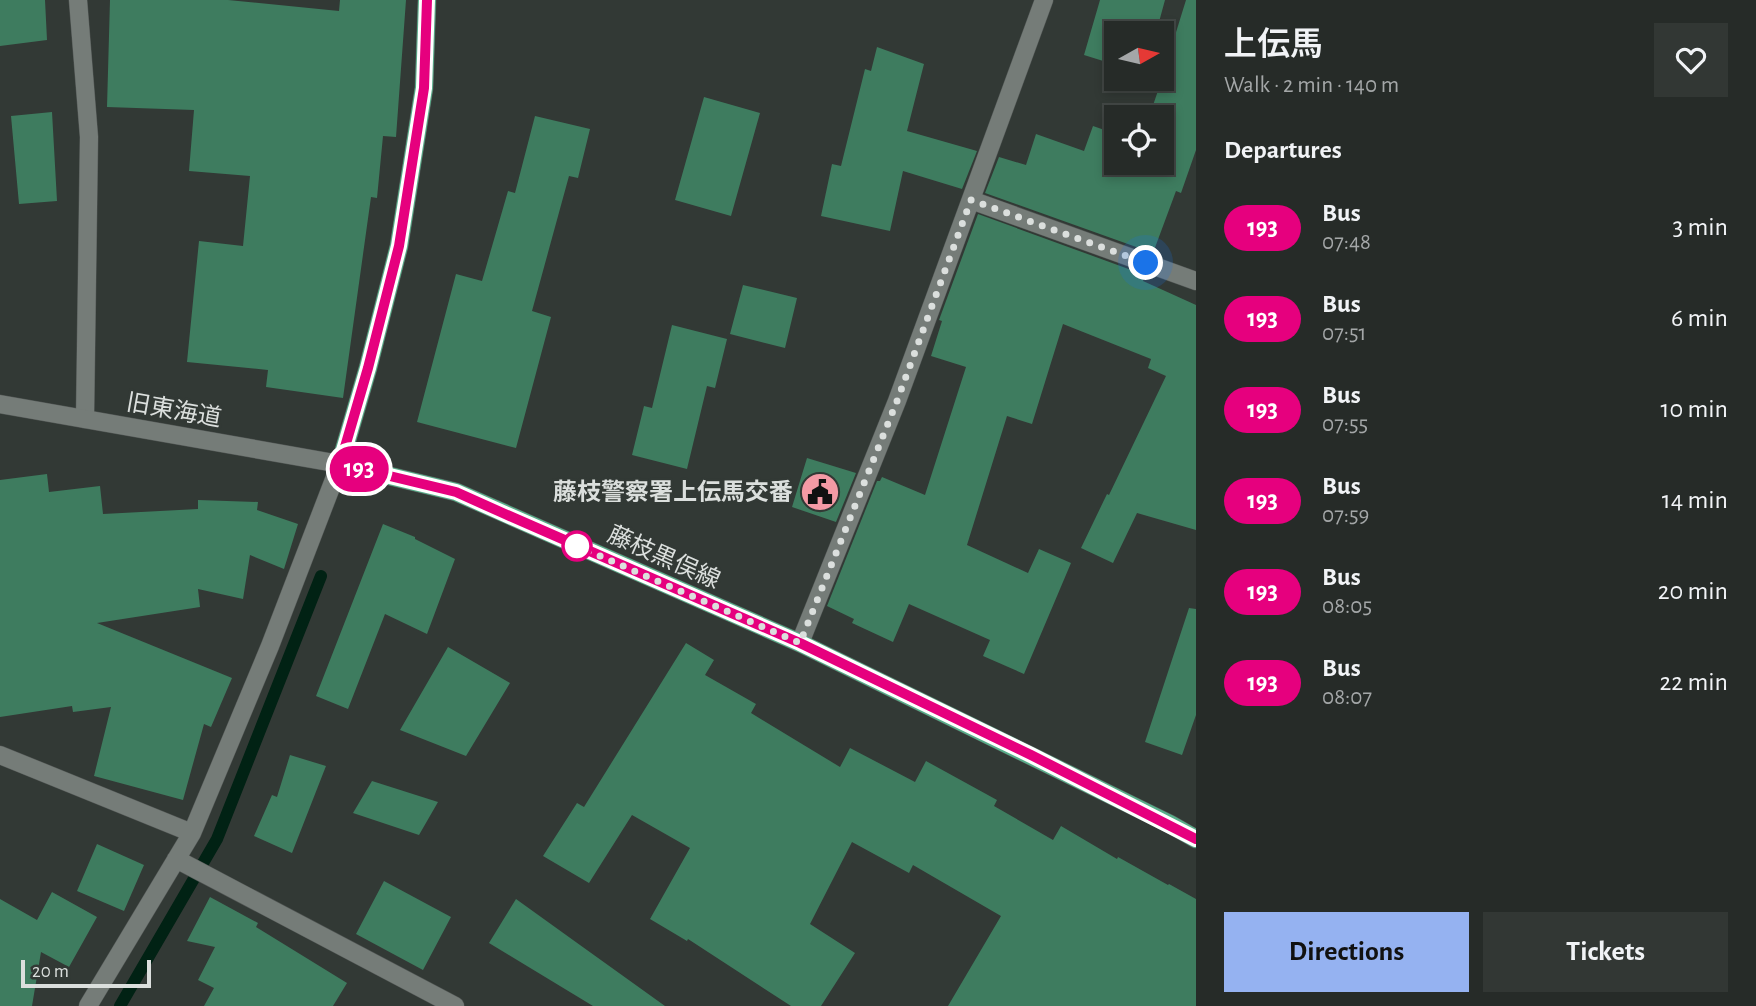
<!DOCTYPE html>
<html lang="en">
<head>
<meta charset="utf-8">
<style>
  :root { --surface:#262b28; --page:#323734; --text:#f1f3f6; --muted:#a4a7a8; --line:#424745; --accent:#95b2f1 }
  body { margin:0; font-family:"Alegreya Sans","Noto Sans JP",sans-serif; background:var(--page); color:var(--text); height:100vh; display:flex; flex-direction:column; font-size:26px; white-space:nowrap }
  * { box-sizing:border-box; margin:0 }
  p { font-size:23px; color:var(--muted) }
  .icon { flex:none; width:38px; height:38px; fill:none; stroke:currentColor; stroke-width:2; stroke-linecap:round; stroke-linejoin:round }
  .map { position:relative; flex:1; overflow:hidden }
  .panel { display:flex; flex-direction:column; background:var(--surface); width:560px }
  .panel>* { flex:none }
  .badge { padding:0 14px; border-radius:23px; font-size:24px; line-height:46px }
  .needle { width:46px; rotate:82deg }
  .buttons { position:absolute; left:1104px; top:21px; display:grid; gap:14px }
  .buttons a { display:grid; place-items:center; width:70px; height:70px; border-radius:0px; background:var(--surface); box-shadow:0 4px 10px #0003,0 0 0 2px var(--line); font-size:35px }
  .scale { position:absolute; left:21px; bottom:18px; width:130px; box-sizing:border-box; padding-left:7px; border:4px solid #dbdfdd; border-top:0; font-size:19px; line-height:24px; white-space:nowrap; color:#dbdfdd; -webkit-text-stroke:5px #323935; paint-order:stroke }
  .you { position:absolute; width:35px; height:35px; margin:-18px; border:5px solid #fff; border-radius:50%; background:#1a73e8; box-shadow:0 0 0 10px #1a73e833 }
  .map>.badge { position:absolute; translate:-50% -50%; box-shadow:0 0 0 4px #fff }
  h2 { padding:0 28px; font-size:26px; line-height:63px }
  .round { display:grid; place-items:center; flex:none; width:74px; height:74px; border-radius:0px; background:var(--page) }
  .overview { display:flex; align-items:center; justify-content:space-between; height:119px; padding:0 28px }
  h1 { font-size:33px; font-weight:600; line-height:52px }
  .action { display:flex; gap:14px; margin-top:auto; padding:14px 28px }
  .action a { flex:1; height:80px; border-radius:0px; background:var(--accent); color:#111; font-size:28px; font-weight:600; line-height:80px; text-align:center }
  .action a+a { background:var(--page); color:var(--text) }
  ul { padding:0; list-style:none }
  li { display:flex; align-items:center; gap:21px; height:91px; padding:0 28px }
  li div { flex:1 }
  li b { display:block; font-size:26px }
  li em { font-style:normal }
  li .badge { min-width:77px; font-weight:700; text-align:center }
  main { display:flex; flex:1; min-height:0 }
  .map>svg:first-child { display:block }
  .lines { fill:none; stroke-linecap:round; stroke-linejoin:round }
  .stream { stroke:#012214; stroke-width:12 }
  .building { fill:#3e7c5f }
  .street-casing { stroke:#505553; stroke-width:19 }
  .secondary-casing { stroke:#505553; stroke-width:19 }
  .primary-casing { stroke:#505553; stroke-width:19 }
  .street { stroke:#757c78; stroke-width:18 }
  .secondary { stroke:#757c78; stroke-width:18 }
  .primary { stroke:#58ae8a; stroke-width:18 }
  .line-casing { stroke:#fff; stroke-width:16 }
  .line { stroke:#e6007e; stroke-width:10 }
  .walk { stroke:#dbdfdd; stroke-width:7; stroke-dasharray:0 12.6 }
  .stop-dot { fill:#fff; stroke:#e6007e; stroke-width:3.5 }
  .labels { text-anchor:middle; stroke-width:5; stroke-linejoin:round; paint-order:stroke }
  .street-label { font-size:24px; fill:#dbdfdd; stroke:#323935 }
  .poi-label { font-size:24px; font-weight:bold; fill:#dbdfdd; stroke:#323935; text-anchor:end }
</style>
</head>
<body>
<main>
<div class="map">
<svg width="1196" height="1006" viewBox="0 0 1196 1006">
  <rect width="100%" height="100%" fill="#323935"/>
  <g class="lines">
    <path class="stream" d="M120,1006L217,839L321,576"/>
  </g>
  <path class="building" d="M0,0H45L47,40L0,46Z
    M110,0H228L339,11L340,0H406L396,137L383,136L377,198L371,197L343,398L266,387L268,370L187,362L199,241L243,246L250,176L189,171L194,110L107,107Z
    M1100,0H1165L1156,33H1116V65L1084,55Z
    M1186,0H1196V150L1181,193L1176,191L1153,253L985,193L999,157L1026,165L1036,134L1084,151L1093,126L1116,134V163H1162V117H1149L1162,79V38L1173,42Z
    M877,47L924,64L907,131L977,151L962,189L903,171L890,231L821,216L832,164L841,166L865,69L871,71Z
    M704,97L760,113L731,216L675,200Z
    M52,112L57,201L19,204L11,116Z
    M535,116L590,129L578,178L569,176L532,311L551,317L516,448L417,422L456,274L482,281L508,191L515,193Z
    M978,214L1145,275L1143,281L1196,305V530L1137,513L1113,563L1081,548L1107,494L1109,495L1166,376L1148,368L1151,359L1063,324L1032,424L1007,416L967,545L1028,573L1039,549L1071,563L1024,674L983,656L990,640L909,604L893,642L852,623L854,619L827,606L877,481H880L882,477L925,495L966,367L931,356L942,321L939,320Z
    M743,285L797,298L785,348L730,334Z
    M672,325L727,339L715,388L707,386L687,469L632,455L644,406L652,408Z
    M807,458L856,473L836,522L792,507Z
    M47,474L49,492L100,486L103,514L198,509V500L258,502L257,510L298,524L284,569L250,555L243,599L198,589L200,607L97,623L232,678L211,727L204,724L183,800L94,776L111,707L73,712L72,706L0,717V480Z
    M383,524L415,537V539L455,559L427,634L385,614L348,709L316,696Z
    M1189,608L1196,609V715L1182,755L1145,742Z
    M686,643L714,660L705,675L756,704L751,713L840,767L850,748L915,782L926,761L997,800L994,806L1053,840L1061,826L1117,859L1118,857L1168,885L1169,884L1196,899V1006H948L1001,916L913,865L909,873L852,842L810,924L855,953L821,1006H791L688,939L687,941L650,919L690,848L632,815L589,883L543,856L577,803L584,807Z
    M448,647L510,683L466,756L400,730Z
    M290,755L326,766L292,853L254,836L272,795L277,797Z
    M372,781L438,802L419,835L353,813Z
    M97,844L144,865L124,911L77,891Z
    M384,881L451,917L423,970L356,934Z
    M52,892L97,917L69,967L41,952L32,1006H0V899L37,920Z
    M210,897L258,923L256,927L347,983L333,1006H204L214,988L198,980L215,947L187,941Z
    M516,899L573,940L665,1006H593L489,943Z"/>
  <g class="lines">
    <g class="street-casing">
      <path id="street" d="M78,0L89,137L85,419
        M971,200L1196,281
        M800,643L897,401L1044,0
        M0,755L192,833
        M176,859L455,1006
        M88,1006L192,833L270,646L340,464"/>
    </g>
    <g class="secondary-casing">
      <path id="secondary" d="M0,404L340,464"/>
    </g>
    <g class="primary-casing">
      <path id="primary" d="M427,0L424,88L399,246L368,368L340,464L456,492L800,643L1170,824L1196,839"/>
    </g>
    <use href="#street" class="street"/>
    <use href="#secondary" class="secondary"/>
    <use href="#primary" class="primary"/>
  </g>
  <g class="lines">
    <g class="line-casing">
      <path id="line" d="M427,0L424,88L399,246L368,368L340,464L456,492L505,514L800,643L1031,755L1196,839"/>
    </g>
    <use href="#line" class="line"/>
    <path class="walk" d="M577,546L800,643L897,401L971,200L1146,263"/>
  </g>
  <defs>
    <g id="civic-disc" transform="scale(2.0125)"><circle r="9.5" fill="#f49aa5" stroke="#323935"/><path d="M-.6-6.5H3V-4.5H.6V-3L4-1V1h2V6H-6V1h2V-1L-.6-3ZM-1.2 2.5V6h2.4V2.5Z" fill="#111"/></g>
  </defs>
  <g fill-rule="evenodd">
    <use href="#civic-disc" x="820" y="492"/>
  </g>
  <circle class="stop-dot" cx="577" cy="546" r="14"/>
  <g class="labels">
    <g class="street-label">
      <text transform="translate(174 410) rotate(10)" y="8">旧東海道</text>
      <text transform="translate(664 557) rotate(24)" y="8">藤枝黒俣線</text>
    </g>
    <g class="poi-label">
      <text x="793" y="500">藤枝警察署上伝馬交番</text>
    </g>
  </g>
</svg>
<div class="buttons">
<a><svg class="needle" viewBox="-14 -14 28 28"><path d="M0-13l5 13h-10z" fill="#e53935"/><path d="M0 13l5-13h-10z" fill="#a4a7a8"/></svg></a>
<a><svg class="icon" aria-label="locate" viewBox="0 0 24 24"><circle cx="12" cy="12" r="6"/><path d="M12 2v4M12 18v4M2 12h4M18 12h4"/></svg></a>
</div>
<div class="scale">20 m</div>
<div class="you" style="left:1146px;top:263px"></div>
<b class="badge" style="left:359px;top:469px;background:#e6007e;color:#fff">193</b>
</div>
<section class="panel">
<div class="overview"><div><h1>上伝馬</h1><p>Walk · 2 min · 140 m</p></div><a class="round"><svg class="icon" aria-label="heart" viewBox="0 0 24 24"><path d="M12 20l-8-8c-3-5 5-10 8-4 3-6 11-1 8 4z"/></svg></a></div>
<h2>Departures</h2>
<ul>
<li><span class="badge" style="background:#e6007e;color:#fff">193</span><div><b>Bus</b><p>07:48</p></div><em>3 min</em></li>
<li><span class="badge" style="background:#e6007e;color:#fff">193</span><div><b>Bus</b><p>07:51</p></div><em>6 min</em></li>
<li><span class="badge" style="background:#e6007e;color:#fff">193</span><div><b>Bus</b><p>07:55</p></div><em>10 min</em></li>
<li><span class="badge" style="background:#e6007e;color:#fff">193</span><div><b>Bus</b><p>07:59</p></div><em>14 min</em></li>
<li><span class="badge" style="background:#e6007e;color:#fff">193</span><div><b>Bus</b><p>08:05</p></div><em>20 min</em></li>
<li><span class="badge" style="background:#e6007e;color:#fff">193</span><div><b>Bus</b><p>08:07</p></div><em>22 min</em></li>
</ul>
<div class="action"><a>Directions</a><a>Tickets</a></div>
</section>
</main>
</body>
</html>
